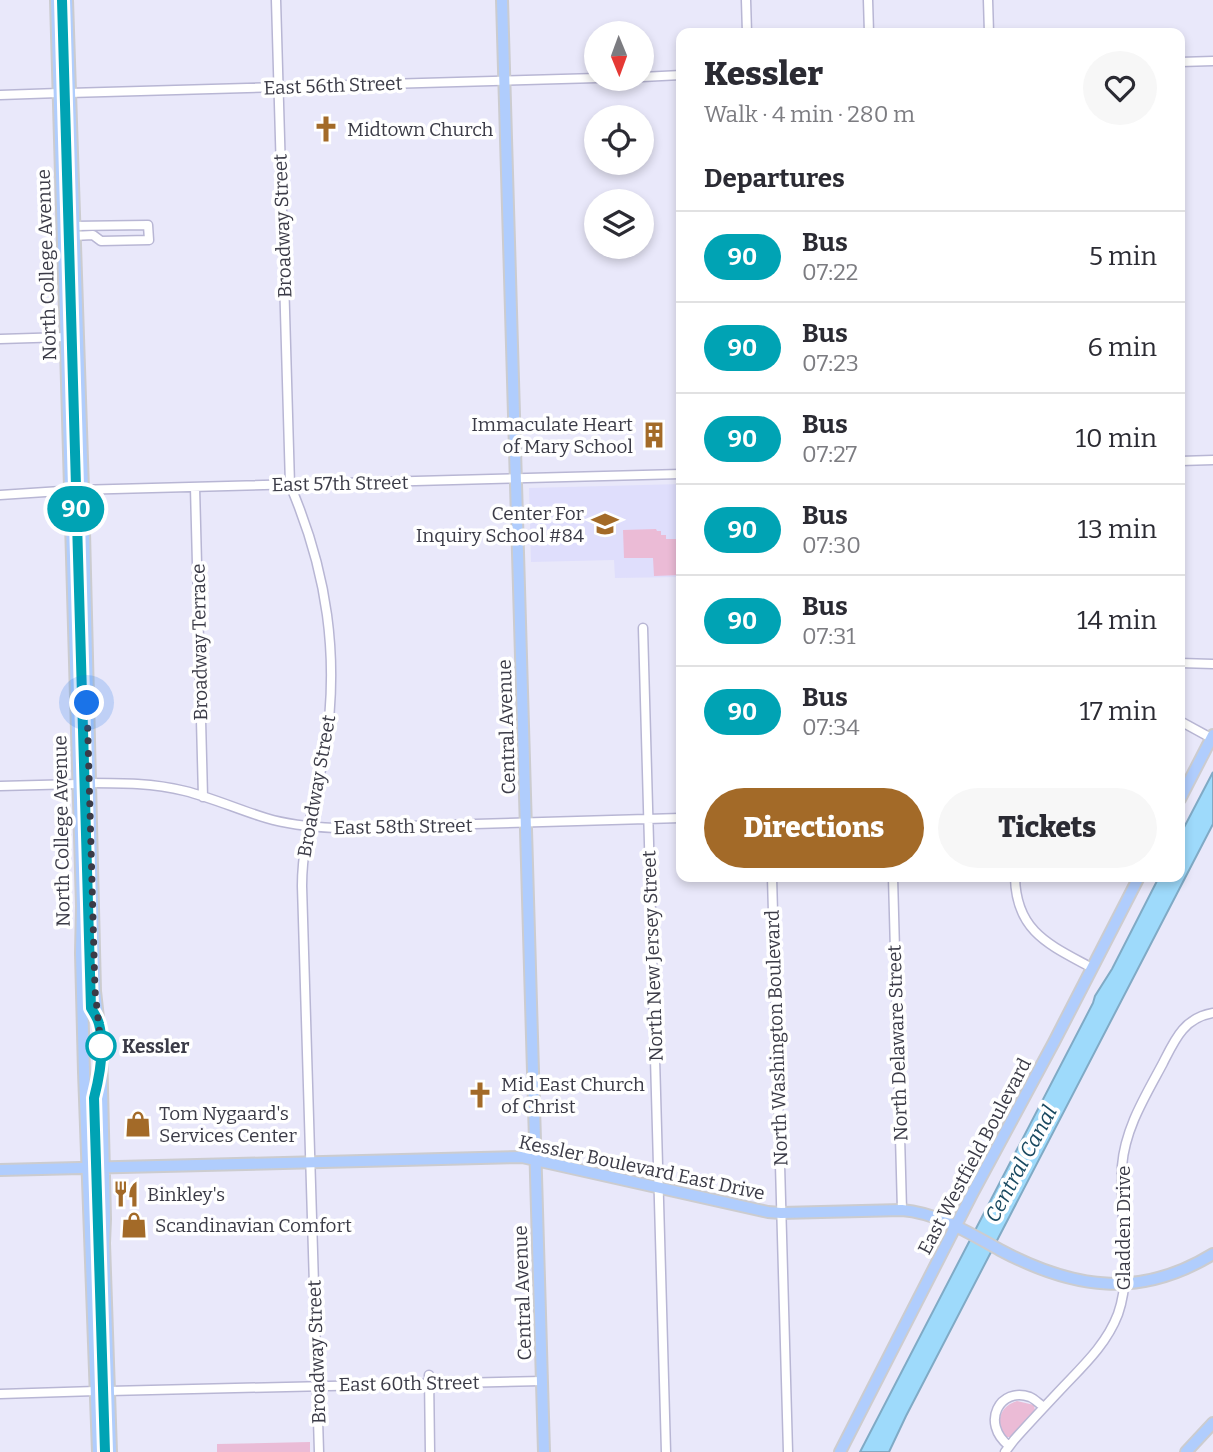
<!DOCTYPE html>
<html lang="en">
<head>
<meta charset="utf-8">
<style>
  :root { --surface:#fff; --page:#f7f7f7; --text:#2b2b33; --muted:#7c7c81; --line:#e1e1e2; --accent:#a36a28 }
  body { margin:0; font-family:Bitter,serif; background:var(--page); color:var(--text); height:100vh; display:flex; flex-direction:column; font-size:26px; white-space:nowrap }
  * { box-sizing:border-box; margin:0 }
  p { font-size:23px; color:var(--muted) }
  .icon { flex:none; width:38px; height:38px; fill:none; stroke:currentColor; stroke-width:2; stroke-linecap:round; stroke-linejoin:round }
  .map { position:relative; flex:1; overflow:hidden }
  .drawer { position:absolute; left:676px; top:28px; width:509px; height:854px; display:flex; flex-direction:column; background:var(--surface); border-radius:14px; box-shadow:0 4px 10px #0003 }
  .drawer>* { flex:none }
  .badge { padding:0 14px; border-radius:23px; font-size:24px; line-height:46px }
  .needle { width:46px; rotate:179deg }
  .buttons { position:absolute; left:584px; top:21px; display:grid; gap:14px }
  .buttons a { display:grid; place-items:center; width:70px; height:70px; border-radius:50%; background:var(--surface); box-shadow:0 4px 10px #0003; font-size:35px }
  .you { position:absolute; width:35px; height:35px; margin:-18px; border:5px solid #fff; border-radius:50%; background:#1a73e8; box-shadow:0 0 0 10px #1a73e833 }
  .map>.badge { position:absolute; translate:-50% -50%; box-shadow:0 0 0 4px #fff }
  h2 { padding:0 28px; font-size:26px; line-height:63px }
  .round { display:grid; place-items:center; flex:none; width:74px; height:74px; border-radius:37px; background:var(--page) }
  .summary { display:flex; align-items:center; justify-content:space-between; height:119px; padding:0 28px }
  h1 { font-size:33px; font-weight:800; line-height:52px }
  .action { display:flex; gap:14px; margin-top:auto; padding:14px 28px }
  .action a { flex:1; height:80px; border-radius:42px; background:var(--accent); color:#fff; font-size:28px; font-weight:800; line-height:80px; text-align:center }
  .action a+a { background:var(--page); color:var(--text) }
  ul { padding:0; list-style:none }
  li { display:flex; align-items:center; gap:21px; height:91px; padding:0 28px; border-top:2px solid var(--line) }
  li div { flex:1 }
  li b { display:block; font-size:26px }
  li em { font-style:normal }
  li .badge { min-width:77px; font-weight:700; text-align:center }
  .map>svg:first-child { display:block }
  .built { fill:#dfdefc }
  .green { fill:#ebbbd6 }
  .water { fill:#9edafb; stroke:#80aac5; stroke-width:2 }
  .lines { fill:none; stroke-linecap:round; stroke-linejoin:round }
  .minor-casing { stroke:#b8b6d4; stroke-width:11 }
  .major-casing { stroke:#cccccf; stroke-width:14 }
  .minor { stroke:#fff; stroke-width:8 }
  .major { stroke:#b0cdfd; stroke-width:10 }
  .line-casing { stroke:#fff; stroke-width:16 }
  .line { stroke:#00a3b4; stroke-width:10 }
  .walk { stroke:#3b3b47; stroke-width:7; stroke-dasharray:0 12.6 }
  .stop-dot { fill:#fff; stroke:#00a3b4; stroke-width:3.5 }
  .labels { text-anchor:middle; stroke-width:7; stroke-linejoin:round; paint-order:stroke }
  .street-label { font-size:19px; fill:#3b3b47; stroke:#fff }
  .poi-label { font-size:19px; fill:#3b3b47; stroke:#fff; text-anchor:start }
  .stop-label { font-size:19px; font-weight:bold; fill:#3b3b47; stroke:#fff; text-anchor:start }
  .water-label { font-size:21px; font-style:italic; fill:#1a4a61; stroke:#fff }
</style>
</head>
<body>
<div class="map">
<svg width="1213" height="1452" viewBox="0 0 1213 1452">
  <rect width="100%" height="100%" fill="#e9e8fa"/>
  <path class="built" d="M681,484V577L615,578L614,560L531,562L529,488Z"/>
  <path class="green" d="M656,529L657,531H661V535H666V539H680L681,575L654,576L653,558H624L623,530Z
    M1017,1401L1034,1405L1035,1411L1011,1437H1006C994,1423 1000,1406 1017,1401Z
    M310,1442V1452H217V1444Z"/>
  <path class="water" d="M1213,772V824L906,1416L889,1452H860L1093,1003L1095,996L1112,969L1159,877H1180V835Z"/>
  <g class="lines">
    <g class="minor-casing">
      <path id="minor" d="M276,0L290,485C327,571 340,657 325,750C317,795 302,839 302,886L319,1452
        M746,0L747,33
        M868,0L869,33
        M988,0L989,33
        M1180,62L1213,61
        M642,77L681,75
        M69,93L597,78
        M0,95L59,93
        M73,226L148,225L149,240L101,241L93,235L73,236
        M0,339L66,337
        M1180,461L1213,460
        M195,487L203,797
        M0,495L76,490L681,474
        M643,628L666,1452
        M1180,663L1213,664
        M1180,721L1211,738
        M89,783C122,783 153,783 185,791C213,798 239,810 266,818C289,825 312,827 335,828L681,818
        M0,786L78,784
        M772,877L788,1452
        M893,877L902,1210
        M1015,877C1016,932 1050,945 1092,968
        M429,1375L430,1452
        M109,1391L542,1381
        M0,1394L96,1391
        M1009,1446C980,1423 1000,1386 1030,1397C1035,1399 1039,1404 1044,1407
        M1005,1452L1014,1440C1030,1422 1047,1404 1064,1386C1085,1364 1107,1343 1118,1314C1134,1269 1118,1213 1122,1166C1125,1128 1146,1095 1163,1063C1175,1039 1184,1018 1213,1013"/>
    </g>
    <g class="major-casing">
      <path id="major" d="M56,0L82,906L81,953L84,1072L98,1452
        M67,0L83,490L95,991L101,1045L105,1219L104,1243L111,1452
        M502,0L544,1452
        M1180,799L1213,735
        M0,1170L522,1157L768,1212L781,1213L902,1210C938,1213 969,1233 1000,1250C1073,1289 1140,1299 1213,1254
        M840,1452L972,1194L1054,1042L1139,877
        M1186,1452L1213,1423"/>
    </g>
    <use href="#minor" class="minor"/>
    <use href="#major" class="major"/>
  </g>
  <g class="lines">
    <g class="line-casing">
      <path id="line" d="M62,0L91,1008C94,1013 98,1019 99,1024C105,1047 100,1075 94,1098L105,1452"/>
    </g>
    <use href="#line" class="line"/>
    <path class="walk" d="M87,703L95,990L101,1046"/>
  </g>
  <defs>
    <g id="church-bare" transform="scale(2.1)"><path d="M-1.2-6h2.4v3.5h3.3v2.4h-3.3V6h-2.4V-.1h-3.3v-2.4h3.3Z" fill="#a36a28" stroke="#fff" stroke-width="2.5" paint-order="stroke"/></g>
    <g id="building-bare" transform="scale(2.1)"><path d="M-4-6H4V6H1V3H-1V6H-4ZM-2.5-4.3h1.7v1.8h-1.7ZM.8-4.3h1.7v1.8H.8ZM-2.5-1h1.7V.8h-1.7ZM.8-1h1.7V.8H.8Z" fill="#a36a28" stroke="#fff" stroke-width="2.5" paint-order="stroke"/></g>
    <g id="school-bare" transform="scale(2.1)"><path d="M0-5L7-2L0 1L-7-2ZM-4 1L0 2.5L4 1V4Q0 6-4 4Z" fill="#a36a28" stroke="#fff" stroke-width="2.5" paint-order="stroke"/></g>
    <g id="shop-bare" transform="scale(2.1)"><path d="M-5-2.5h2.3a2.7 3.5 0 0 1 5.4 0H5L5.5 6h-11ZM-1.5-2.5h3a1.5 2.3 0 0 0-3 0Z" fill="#a36a28" stroke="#fff" stroke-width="2.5" paint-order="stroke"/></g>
    <g id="restaurant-bare" transform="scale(2.1)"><path d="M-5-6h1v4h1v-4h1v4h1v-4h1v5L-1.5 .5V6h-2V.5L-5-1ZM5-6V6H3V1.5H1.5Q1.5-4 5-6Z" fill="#a36a28" stroke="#fff" stroke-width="2.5" paint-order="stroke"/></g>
  </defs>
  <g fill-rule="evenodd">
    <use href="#church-bare" x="326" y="129"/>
    <use href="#building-bare" x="654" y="435"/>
    <use href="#school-bare" x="605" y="524"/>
    <use href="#church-bare" x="480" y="1095"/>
    <use href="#shop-bare" x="138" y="1124"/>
    <use href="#restaurant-bare" x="126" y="1194"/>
    <use href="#shop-bare" x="134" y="1225"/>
  </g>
  <circle class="stop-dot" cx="101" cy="1046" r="14"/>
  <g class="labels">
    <g class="street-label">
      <text transform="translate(333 85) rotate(-2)" y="7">East 56th Street</text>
      <text transform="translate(282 226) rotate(-92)" y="7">Broadway Street</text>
      <text transform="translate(46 265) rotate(-92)" y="7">North College Avenue</text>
      <text transform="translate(340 483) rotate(-1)" y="7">East 57th Street</text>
      <text transform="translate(199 642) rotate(-91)" y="7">Broadway Terrace</text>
      <text transform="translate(506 727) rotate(-92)" y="7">Central Avenue</text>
      <text transform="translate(316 786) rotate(-80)" y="7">Broadway Street</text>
      <text transform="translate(403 826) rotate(-1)" y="7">East 58th Street</text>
      <text transform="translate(61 831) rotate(-91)" y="7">North College Avenue</text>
      <text transform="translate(652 956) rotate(-92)" y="7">North New Jersey Street</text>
      <text transform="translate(776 1038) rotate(-92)" y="7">North Washington Boulevard</text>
      <text transform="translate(897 1043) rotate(-92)" y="7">North Delaware Street</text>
      <text transform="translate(974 1156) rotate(-62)" y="7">East Westfield Boulevard</text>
      <text transform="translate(642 1167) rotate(12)" y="7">Kessler Boulevard East Drive</text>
      <text transform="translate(1123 1228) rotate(-90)" y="7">Gladden Drive</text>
      <text transform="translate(522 1293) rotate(-92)" y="7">Central Avenue</text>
      <text transform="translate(316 1352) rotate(-92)" y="7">Broadway Street</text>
      <text transform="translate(409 1383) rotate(-1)" y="7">East 60th Street</text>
    </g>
    <g class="poi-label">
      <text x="347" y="136">Midtown Church</text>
      <text x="633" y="431" text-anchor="end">Immaculate Heart<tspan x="633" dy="22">of Mary School</tspan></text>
      <text x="584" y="520" text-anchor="end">Center For<tspan x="584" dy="22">Inquiry School #84</tspan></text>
      <text x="501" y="1091">Mid East Church<tspan x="501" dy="22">of Christ</tspan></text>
      <text x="159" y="1120">Tom Nygaard's<tspan x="159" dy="22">Services Center</tspan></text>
      <text x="147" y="1201">Binkley's</text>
      <text x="155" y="1232">Scandinavian Comfort</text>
    </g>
    <g class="stop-label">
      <text x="122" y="1053">Kessler</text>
    </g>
    <g class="water-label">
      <text transform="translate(1021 1164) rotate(-62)" y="7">Central Canal</text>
    </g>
  </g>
</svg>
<div class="buttons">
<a><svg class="needle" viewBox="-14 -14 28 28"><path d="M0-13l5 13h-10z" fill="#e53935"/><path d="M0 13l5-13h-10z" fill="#7c7c81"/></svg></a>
<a><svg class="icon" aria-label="locate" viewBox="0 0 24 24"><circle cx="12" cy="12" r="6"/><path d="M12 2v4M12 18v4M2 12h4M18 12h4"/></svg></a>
<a><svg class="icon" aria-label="layers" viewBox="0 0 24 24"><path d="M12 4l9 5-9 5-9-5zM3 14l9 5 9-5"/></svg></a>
</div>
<div class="you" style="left:87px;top:703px"></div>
<b class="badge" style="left:76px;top:509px;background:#00a3b4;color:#fff">90</b>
<section class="drawer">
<div class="summary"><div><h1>Kessler</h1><p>Walk · 4 min · 280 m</p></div><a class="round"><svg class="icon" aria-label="heart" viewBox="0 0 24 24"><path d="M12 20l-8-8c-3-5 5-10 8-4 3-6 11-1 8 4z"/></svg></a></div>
<h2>Departures</h2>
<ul>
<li><span class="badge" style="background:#00a3b4;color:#fff">90</span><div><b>Bus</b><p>07:22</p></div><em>5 min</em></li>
<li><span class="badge" style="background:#00a3b4;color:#fff">90</span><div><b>Bus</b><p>07:23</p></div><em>6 min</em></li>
<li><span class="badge" style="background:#00a3b4;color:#fff">90</span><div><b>Bus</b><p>07:27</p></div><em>10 min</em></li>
<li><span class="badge" style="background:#00a3b4;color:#fff">90</span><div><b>Bus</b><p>07:30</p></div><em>13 min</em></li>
<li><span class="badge" style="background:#00a3b4;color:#fff">90</span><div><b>Bus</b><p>07:31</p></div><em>14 min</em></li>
<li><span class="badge" style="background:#00a3b4;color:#fff">90</span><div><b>Bus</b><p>07:34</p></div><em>17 min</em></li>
</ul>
<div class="action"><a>Directions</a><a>Tickets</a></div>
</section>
</div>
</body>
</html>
